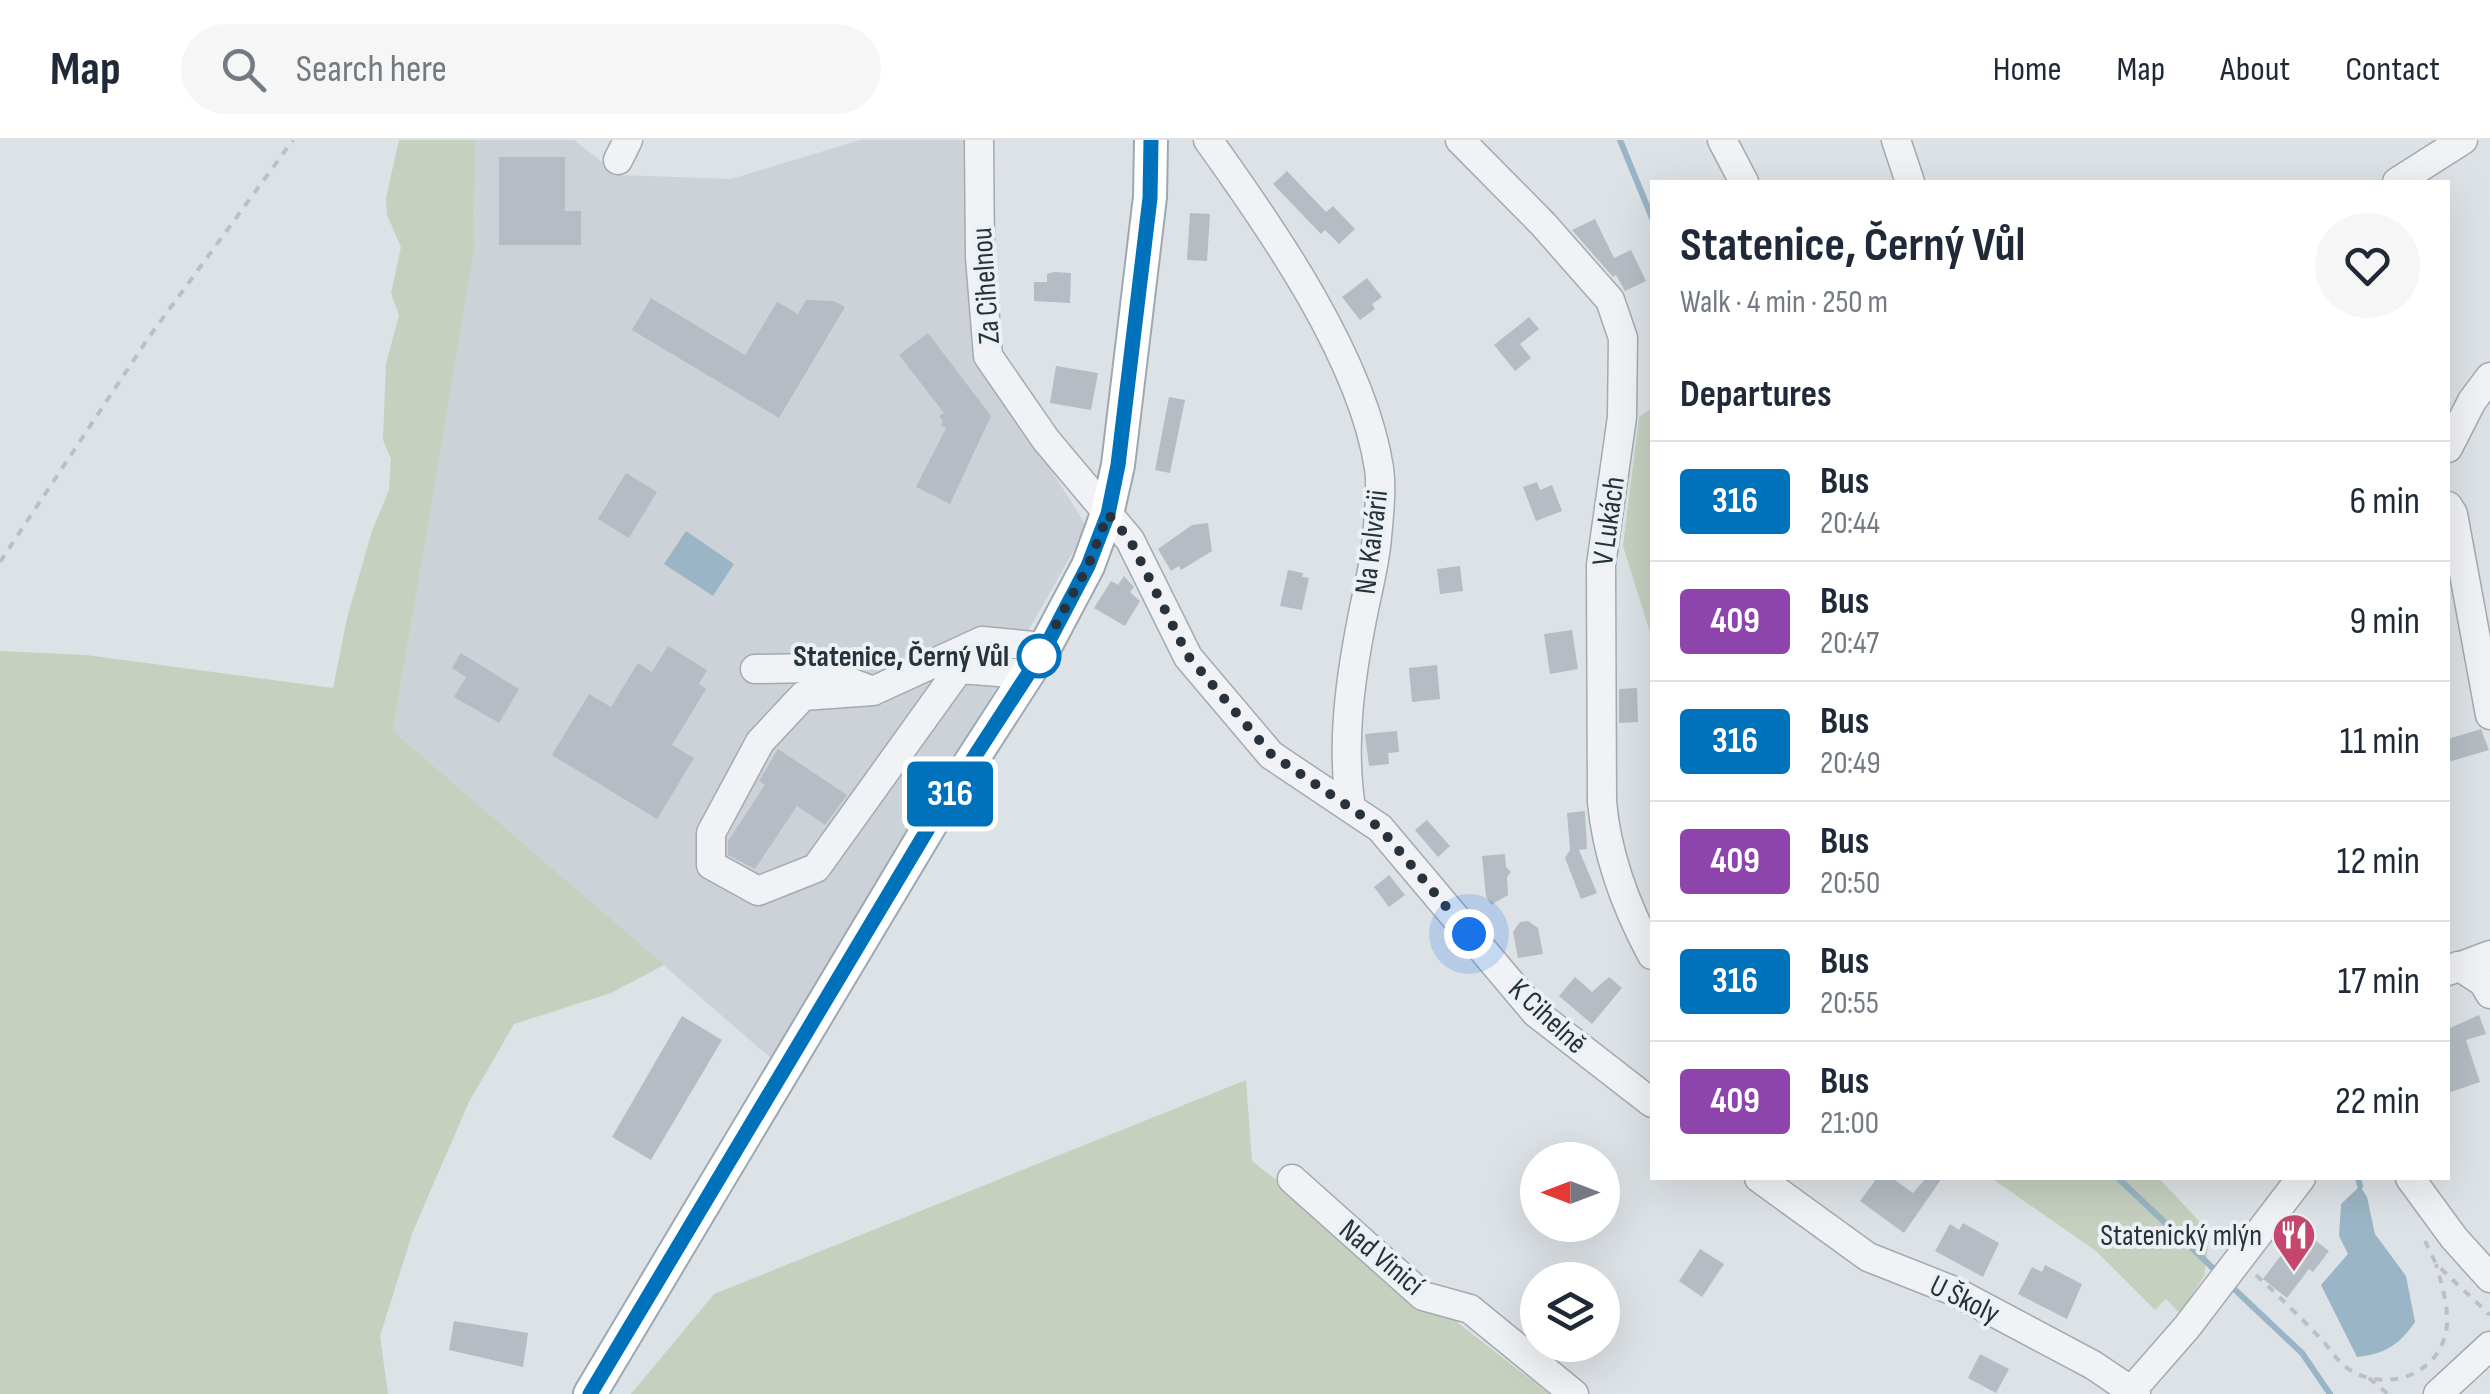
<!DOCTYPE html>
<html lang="en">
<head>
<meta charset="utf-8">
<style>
  :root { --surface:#fff; --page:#f6f6f7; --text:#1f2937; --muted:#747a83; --line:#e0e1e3 }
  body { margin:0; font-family:"Sofia Sans Condensed",sans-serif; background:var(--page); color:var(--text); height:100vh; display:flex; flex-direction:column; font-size:38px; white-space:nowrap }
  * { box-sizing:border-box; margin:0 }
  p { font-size:32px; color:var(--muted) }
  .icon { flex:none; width:55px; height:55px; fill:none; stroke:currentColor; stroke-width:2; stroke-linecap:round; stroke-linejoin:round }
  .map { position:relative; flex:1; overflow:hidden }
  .drawer { position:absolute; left:1650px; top:40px; width:800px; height:1000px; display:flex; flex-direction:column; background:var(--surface); border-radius:0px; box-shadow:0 10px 40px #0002 }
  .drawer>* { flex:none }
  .badge { padding:0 20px; border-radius:8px; font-size:35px; line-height:65px }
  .needle { width:65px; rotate:270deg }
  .fabs { position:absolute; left:1520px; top:1002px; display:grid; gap:20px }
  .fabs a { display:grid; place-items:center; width:100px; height:100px; border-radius:50%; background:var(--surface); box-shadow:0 10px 40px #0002; font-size:50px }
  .you { position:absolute; width:50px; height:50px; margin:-25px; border:8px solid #fff; border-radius:50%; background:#1a73e8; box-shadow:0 0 0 15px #1a73e833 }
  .map>.badge { position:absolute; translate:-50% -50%; box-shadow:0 0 0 5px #fff }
  h2 { padding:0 30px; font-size:38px; line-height:90px }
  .round { display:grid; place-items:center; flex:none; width:105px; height:105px; border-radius:52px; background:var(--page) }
  .headline { display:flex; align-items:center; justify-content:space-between; height:170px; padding:0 30px }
  h1 { font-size:48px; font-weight:700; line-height:75px }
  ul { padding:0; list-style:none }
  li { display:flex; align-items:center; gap:30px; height:120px; padding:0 30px; border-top:2px solid var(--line) }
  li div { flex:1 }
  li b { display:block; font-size:38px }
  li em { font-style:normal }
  li .badge { min-width:110px; font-weight:700; text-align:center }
  header { display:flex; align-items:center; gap:60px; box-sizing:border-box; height:140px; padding:0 50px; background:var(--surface); border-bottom:2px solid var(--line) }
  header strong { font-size:48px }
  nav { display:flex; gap:55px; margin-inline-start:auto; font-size:35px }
  .search { width:700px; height:90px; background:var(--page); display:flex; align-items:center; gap:25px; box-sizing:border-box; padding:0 35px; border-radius:55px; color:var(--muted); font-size:38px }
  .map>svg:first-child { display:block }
  .built { fill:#ccd2d8 }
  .green { fill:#c6d0bf }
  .water { fill:#9ab5c5 }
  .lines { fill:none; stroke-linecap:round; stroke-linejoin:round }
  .stream { stroke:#9ab5c5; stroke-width:6 }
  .building { fill:#b5bcc3 }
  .minor-casing { stroke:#a3aab0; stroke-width:31 }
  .major-casing { stroke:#9da8b1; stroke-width:36 }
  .path { stroke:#bcc0c5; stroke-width:4; stroke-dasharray:8 8; stroke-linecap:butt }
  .minor { stroke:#f0f2f5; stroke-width:28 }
  .major { stroke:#fff; stroke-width:32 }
  .line-casing { stroke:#fff; stroke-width:22 }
  .line { stroke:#0072bc; stroke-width:15 }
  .walk { stroke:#28323c; stroke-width:10; stroke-dasharray:0 18 }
  .stop-dot { fill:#fff; stroke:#0072bc; stroke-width:5 }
  .labels { text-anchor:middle; stroke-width:8; stroke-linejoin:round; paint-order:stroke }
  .street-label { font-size:30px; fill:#28323c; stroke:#ecf1f4 }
  .stop-label { font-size:30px; font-weight:bold; fill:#28323c; stroke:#ecf1f4; text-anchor:end }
  .poi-label { font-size:30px; fill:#28323c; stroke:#ecf1f4; text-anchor:end }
</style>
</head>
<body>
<header>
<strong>Map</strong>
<div class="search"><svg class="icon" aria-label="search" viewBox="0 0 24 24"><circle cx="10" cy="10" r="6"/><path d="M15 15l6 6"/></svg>Search here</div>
<nav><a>Home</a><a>Map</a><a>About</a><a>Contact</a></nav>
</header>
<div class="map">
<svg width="2490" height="1254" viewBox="0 0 2490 1254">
  <rect width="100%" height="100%" fill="#dde2e6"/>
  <path class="built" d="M475,0H574L619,35L731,39L860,0H968L971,202L1087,387L985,567L773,920L393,591L474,111Z"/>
  <path class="green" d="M399,0H475L474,111L393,591L664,825L611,853L514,884L469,962L413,1091L380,1196L388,1254H0V511L86,515L333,548L347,478L372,391L389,350L391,319L383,300L386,224L399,175L391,153L401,107L387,75L386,58Z
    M1652,268V499L1623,406L1639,277Z
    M1246,940L1252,1021L1549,1254H631L714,1154Z
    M1991,1038H2159L2210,1093L2204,1136L2180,1174L2166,1159L2155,1170L2096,1111Z"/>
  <path class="water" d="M686,391L734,424L713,456L664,424Z
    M2360,1046L2367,1057L2375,1094L2406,1136L2415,1182C2399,1205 2385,1214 2357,1217L2321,1145L2348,1114L2339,1096L2341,1064Z"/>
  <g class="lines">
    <path class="stream" d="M1620,0L1652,78
      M2118,1038L2218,1133
      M2358,1038L2360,1046
      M2230,1145L2302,1213L2330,1254"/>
  </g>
  <path class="building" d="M499,17H565V71H581V105H499Z
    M1287,31L1326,72L1333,66L1355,89L1339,104L1325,90L1321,94L1273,44Z
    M1190,73L1210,74L1207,121L1187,120Z
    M1595,79L1614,118L1631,110L1646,141L1625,151L1616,135L1613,137L1572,90Z
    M1054,132L1071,133L1070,163L1034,161V142H1047V134Z
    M1367,138L1382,157L1372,164L1375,169L1360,180L1342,157Z
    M651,158L745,215L777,162L798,174L806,160L834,161L845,167L779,278L632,190Z
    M1529,177L1539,189L1520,204L1531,218L1515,231L1494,205Z
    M928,193L991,276L950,364L916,347L946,288L941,285L943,281L939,276L944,273L899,215Z
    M1056,226L1098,233L1091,270L1050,263Z
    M1169,257L1185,260L1170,333L1155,330Z
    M626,333L657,352L629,398L598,379Z
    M1537,342L1540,350L1552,345L1562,371L1536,381L1523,347Z
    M1208,383L1212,411L1181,430L1179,426L1171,431L1158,409L1192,385Z
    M1460,426L1463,451L1440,454L1437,429Z
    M1288,430L1303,433L1302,437L1309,438L1302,470L1280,466Z
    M1124,436L1134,447L1130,452L1140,461L1125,486L1094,468L1111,441L1118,445Z
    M1572,490L1578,529L1550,534L1544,494Z
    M668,506L707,530L699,544L706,549L672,605L694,618L657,679L552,615L589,554L611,567L638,523L652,532Z
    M461,513L519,549L499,583L454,557L466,537L452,528Z
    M1437,525L1440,559L1412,562L1409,528Z
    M1637,548L1638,582L1619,583V549Z
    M2481,589L2489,610L2448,622V599Z
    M1397,591L1399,612L1388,613L1389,624L1369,626L1365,594Z
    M778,609L847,655L825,685L797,666L755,729L728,715V701L765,645L759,641Z
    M1585,671L1587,709L1579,710L1597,753L1581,759L1565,718L1570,710L1567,673Z
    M1427,680L1450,706L1438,717L1415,690Z
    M1505,714L1506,727L1511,732L1507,737L1508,755L1491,765L1486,756L1482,716Z
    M1389,735L1405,755L1389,767L1374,747Z
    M1528,781L1538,788L1543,814L1518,818L1513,792L1520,782Z
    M1575,837L1592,852L1609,837L1622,848L1592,884L1559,856Z
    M2479,875L2486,894L2466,900L2480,942L2448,953V889Z
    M682,876L722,900L651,1020L612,997Z
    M1877,1038H1892L1913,1053L1926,1038H1942L1904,1093L1860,1061Z
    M1963,1083L1999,1103L1983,1137L1935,1111L1950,1084L1959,1090Z
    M2301,1089L2329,1111L2313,1132L2309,1129L2287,1158L2263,1139Z
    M1700,1109L1724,1124L1702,1157L1679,1141Z
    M2045,1125L2082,1144L2067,1179L2018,1154L2032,1127L2042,1132Z
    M454,1181L528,1193L523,1227L449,1210Z
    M1980,1214L2009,1229L1996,1253L1968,1238Z"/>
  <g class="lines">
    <g class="minor-casing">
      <path id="minor" d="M979,0L980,117L988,216L1046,300L1130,400L1188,517L1271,615L1380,688L1536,873L1652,963
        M1208,0C1272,89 1362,218 1379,328C1382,349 1379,375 1377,397C1375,424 1367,452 1362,479C1350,540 1341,606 1351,668
        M1460,0L1543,84L1610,160L1623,198L1622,277L1601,425L1602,662C1607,716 1626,767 1652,815
        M1722,0L1744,42
        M1896,0L1910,42
        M618,20L628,0
        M2397,42L2463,0
        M2448,308L2472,261L2490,237
        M2448,366L2453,374L2490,575
        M755,529L813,528L873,551L982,501L1045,507
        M873,551L803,556L760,602L711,693V725L758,751L816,728L959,529L1027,534
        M2458,826L2483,842L2490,854
        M2448,831L2490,815
        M1759,1038L1868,1117L1954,1151L2093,1225L2136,1254
        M2410,1038L2454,1098L2490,1138
        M1292,1039L1423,1156L1470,1169L1574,1254
        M2132,1250L2187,1187L2301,1038
        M2438,1254L2490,1206"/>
    </g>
    <g class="major-casing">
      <path id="major" d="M590,1254L932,682L1045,507L1088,426L1107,374L1118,325L1150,57L1151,0"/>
    </g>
    <path class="path" d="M0,422L149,197L293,0
      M2425,1101L2436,1124L2490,1175
      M2256,1135C2279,1156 2301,1178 2322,1200C2329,1208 2335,1217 2342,1224C2377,1254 2436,1240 2446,1192C2450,1170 2442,1146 2436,1124
      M2369,1238L2388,1254"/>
    <use href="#minor" class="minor"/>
    <use href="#major" class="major"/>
  </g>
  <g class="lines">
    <g class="line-casing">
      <path id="line" d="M590,1254L932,682L1045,508L1088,426L1108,374L1118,325L1150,58L1151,0"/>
    </g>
    <use href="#line" class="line"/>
    <path class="walk" d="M1039,516L1088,426L1108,374L1130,400L1188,516L1271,614L1380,688L1469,794"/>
  </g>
  <defs>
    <g id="restaurant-pin" transform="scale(2.25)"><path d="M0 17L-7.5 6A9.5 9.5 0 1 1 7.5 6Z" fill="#c6476d" stroke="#ecf1f4"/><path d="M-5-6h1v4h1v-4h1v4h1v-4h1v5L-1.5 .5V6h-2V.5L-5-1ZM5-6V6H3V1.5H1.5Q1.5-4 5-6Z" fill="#fff"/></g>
  </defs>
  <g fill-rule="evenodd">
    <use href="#restaurant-pin" x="2294" y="1095"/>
  </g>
  <circle class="stop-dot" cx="1039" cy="516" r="20"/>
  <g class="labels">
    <g class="street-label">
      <text transform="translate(985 146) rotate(-94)" y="10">Za Cihelnou</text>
      <text transform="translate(1608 381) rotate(-82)" y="10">V Lukách</text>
      <text transform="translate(1371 402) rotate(-83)" y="10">Na Kalvárii</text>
      <text transform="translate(1548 876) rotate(43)" y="10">K Cihelně</text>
      <text transform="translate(1382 1117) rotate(40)" y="10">Nad Vinicí</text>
      <text transform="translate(1965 1159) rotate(26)" y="10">U Školy</text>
    </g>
    <g class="stop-label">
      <text x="1009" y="526">Statenice, Černý Vůl</text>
    </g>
    <g class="poi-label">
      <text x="2262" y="1105">Statenický mlýn</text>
    </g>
  </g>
</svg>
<div class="fabs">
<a><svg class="needle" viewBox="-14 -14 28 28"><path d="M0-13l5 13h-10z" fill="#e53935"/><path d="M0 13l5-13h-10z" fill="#747a83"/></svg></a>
<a><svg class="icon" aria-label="layers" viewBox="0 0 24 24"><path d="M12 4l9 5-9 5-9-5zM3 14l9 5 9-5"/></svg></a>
</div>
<div class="you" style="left:1469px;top:794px"></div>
<b class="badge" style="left:950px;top:654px;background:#0072bc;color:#fff">316</b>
<section class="drawer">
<div class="headline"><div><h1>Statenice, Černý Vůl</h1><p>Walk · 4 min · 250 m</p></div><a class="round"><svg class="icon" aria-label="heart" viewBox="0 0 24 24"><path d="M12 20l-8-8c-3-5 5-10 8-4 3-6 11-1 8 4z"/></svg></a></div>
<h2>Departures</h2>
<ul>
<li><span class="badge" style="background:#0072bc;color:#fff">316</span><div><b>Bus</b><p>20:44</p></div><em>6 min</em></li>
<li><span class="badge" style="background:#8e44ad;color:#fff">409</span><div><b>Bus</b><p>20:47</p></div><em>9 min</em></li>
<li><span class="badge" style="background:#0072bc;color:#fff">316</span><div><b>Bus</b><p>20:49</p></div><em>11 min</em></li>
<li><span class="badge" style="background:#8e44ad;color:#fff">409</span><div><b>Bus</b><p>20:50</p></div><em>12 min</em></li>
<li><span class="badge" style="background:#0072bc;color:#fff">316</span><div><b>Bus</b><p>20:55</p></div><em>17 min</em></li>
<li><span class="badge" style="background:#8e44ad;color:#fff">409</span><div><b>Bus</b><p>21:00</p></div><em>22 min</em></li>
</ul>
</section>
</div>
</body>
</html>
